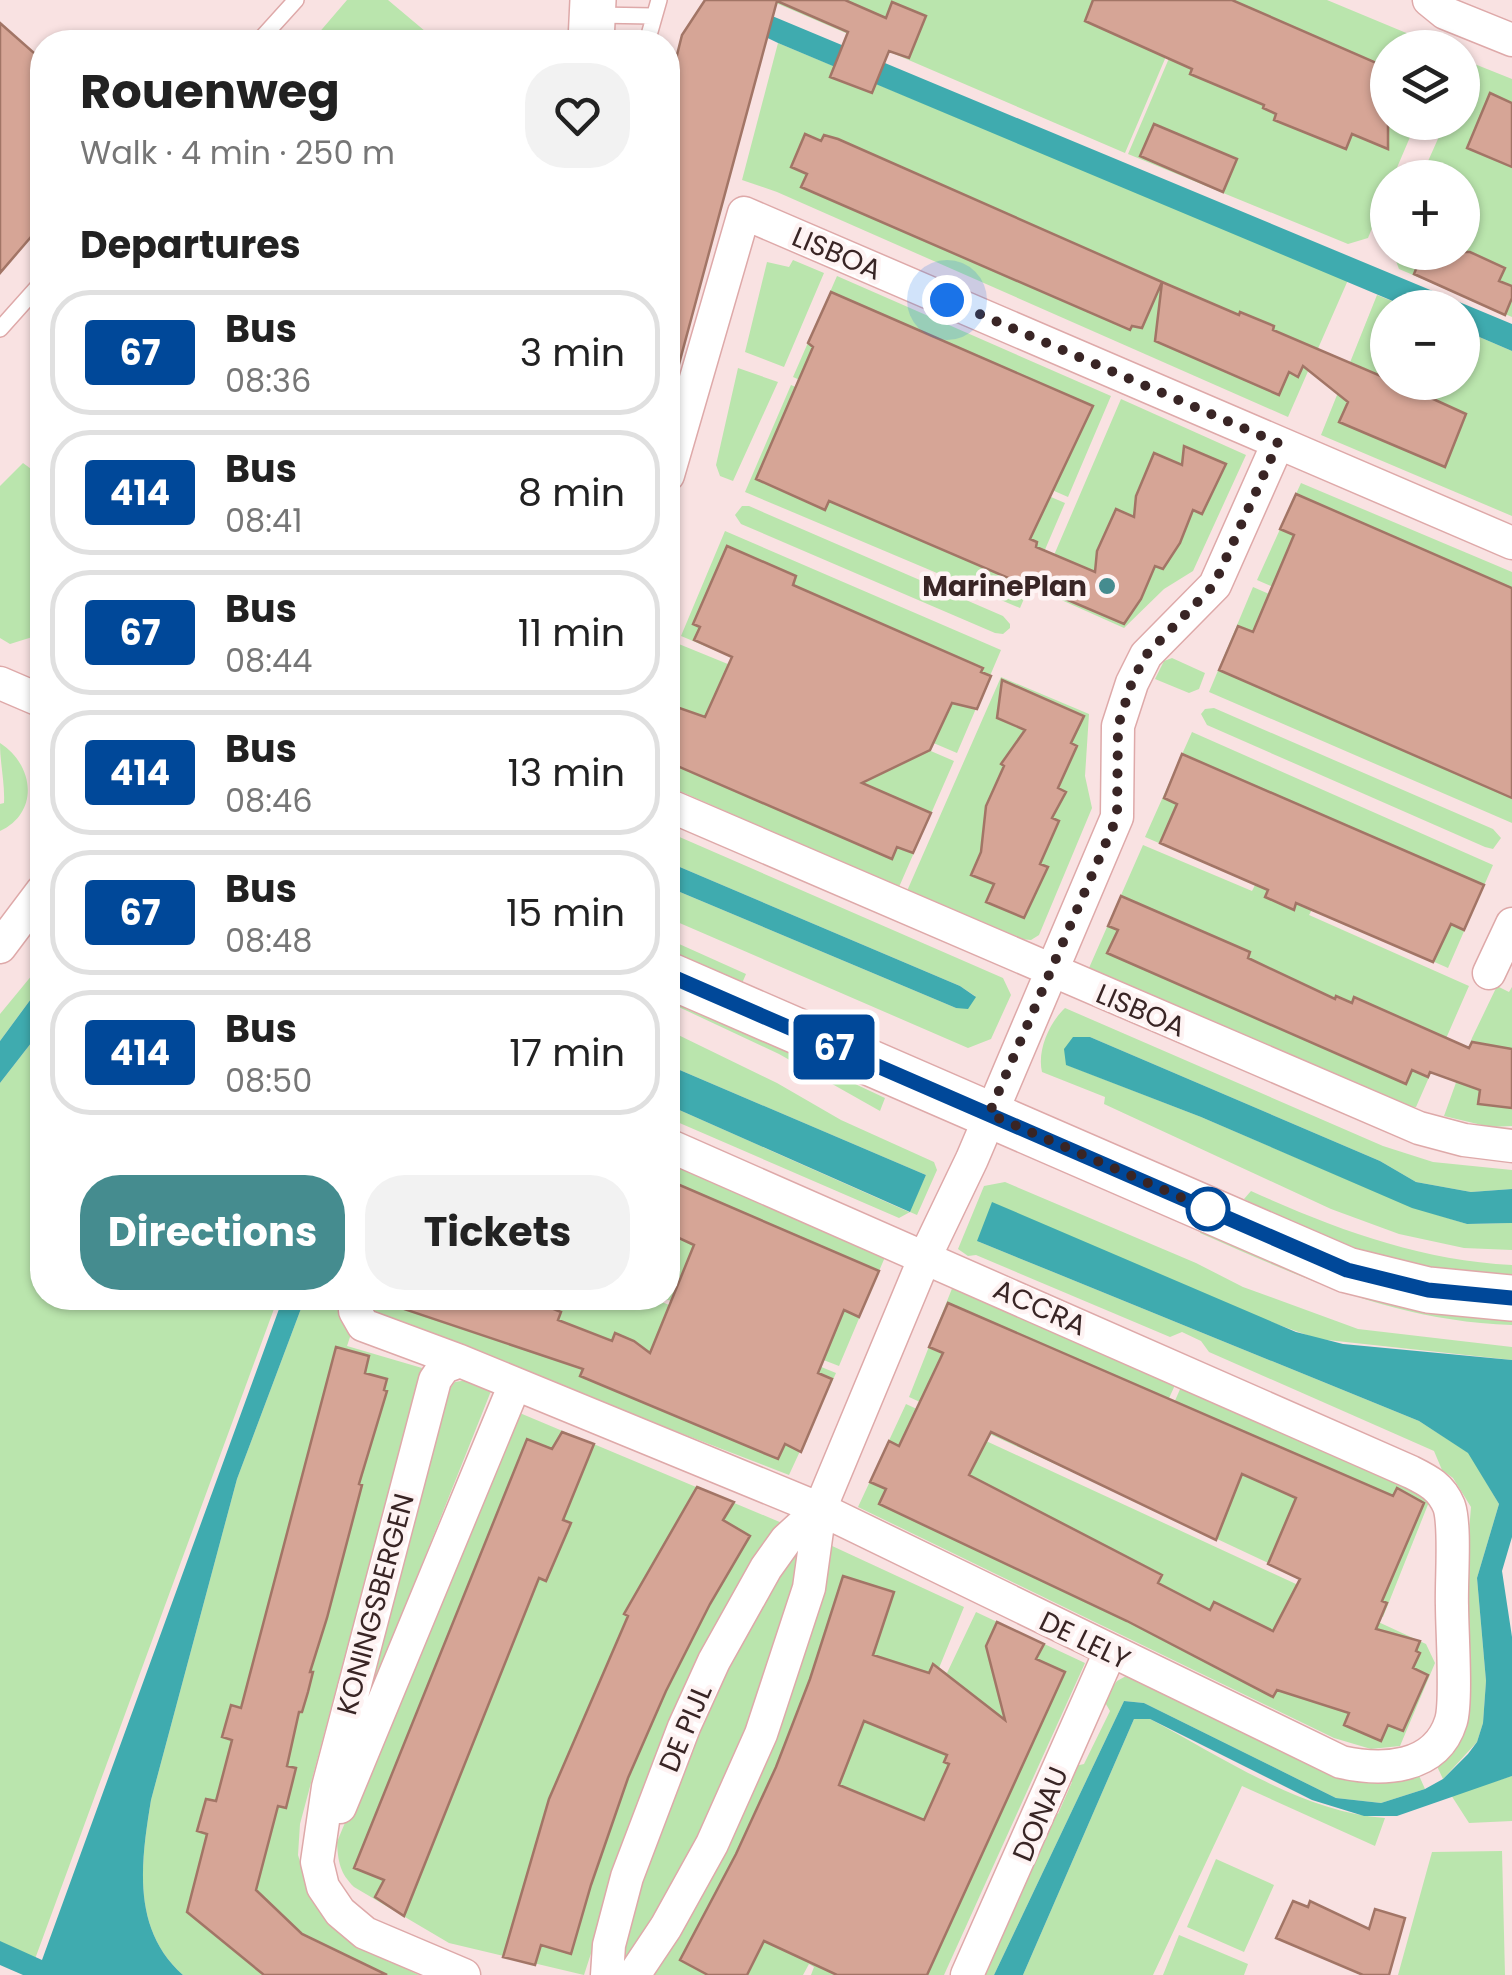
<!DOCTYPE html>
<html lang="en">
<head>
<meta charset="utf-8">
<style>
  :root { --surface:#fff; --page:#f2f2f2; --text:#222; --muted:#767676; --line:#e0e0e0; --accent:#458c8f }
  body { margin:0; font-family:Poppins,sans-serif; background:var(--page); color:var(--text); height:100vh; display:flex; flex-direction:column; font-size:38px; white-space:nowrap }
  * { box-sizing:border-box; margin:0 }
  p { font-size:32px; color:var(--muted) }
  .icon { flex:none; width:55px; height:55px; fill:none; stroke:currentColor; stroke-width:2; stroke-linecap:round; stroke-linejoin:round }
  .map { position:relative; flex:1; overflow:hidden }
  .details { position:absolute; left:30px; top:30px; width:650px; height:1280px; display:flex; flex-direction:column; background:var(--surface); border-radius:40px; box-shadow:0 2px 8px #0004 }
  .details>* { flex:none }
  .badge { padding:0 20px; border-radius:8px; font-size:35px; line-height:65px }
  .buttons { position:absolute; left:1370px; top:30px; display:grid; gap:20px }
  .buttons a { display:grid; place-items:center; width:110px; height:110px; border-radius:50%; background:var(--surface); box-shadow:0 2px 8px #0004; font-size:50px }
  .you { position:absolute; width:50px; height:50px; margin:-25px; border:8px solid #fff; border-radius:50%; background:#1a73e8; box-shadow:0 0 0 15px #1a73e833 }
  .map>.badge { position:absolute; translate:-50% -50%; box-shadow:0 0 0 5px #fff }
  h2 { padding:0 50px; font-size:38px; line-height:90px }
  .round { display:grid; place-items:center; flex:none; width:105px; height:105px; border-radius:40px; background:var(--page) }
  .overview { display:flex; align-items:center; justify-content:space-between; height:170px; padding:0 50px }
  h1 { font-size:48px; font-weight:700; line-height:75px }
  .cta { display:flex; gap:20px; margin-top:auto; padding:20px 50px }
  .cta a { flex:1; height:115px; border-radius:40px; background:var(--accent); color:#fff; font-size:40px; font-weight:700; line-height:115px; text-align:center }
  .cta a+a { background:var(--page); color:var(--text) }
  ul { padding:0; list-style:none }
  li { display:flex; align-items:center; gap:30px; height:125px; margin:0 20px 15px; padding:0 30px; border:5px solid var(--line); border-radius:40px }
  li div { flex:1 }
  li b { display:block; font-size:38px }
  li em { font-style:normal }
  li .badge { min-width:110px; font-weight:700; text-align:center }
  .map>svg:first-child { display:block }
  .green { fill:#bae5ad }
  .water { fill:#3fabaf }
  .building { fill:#d6a596; stroke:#a27566; stroke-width:2.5; fill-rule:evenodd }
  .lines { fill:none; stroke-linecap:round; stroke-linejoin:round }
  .lane-casing { stroke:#dea9a9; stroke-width:18 }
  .street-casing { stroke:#dea9a9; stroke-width:35 }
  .secondary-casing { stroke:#dea9a9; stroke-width:48 }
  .lane { stroke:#fff; stroke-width:15 }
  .street { stroke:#fff; stroke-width:32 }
  .secondary { stroke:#fff; stroke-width:45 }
  .line-casing { stroke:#fff; stroke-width:22 }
  .line { stroke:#004899; stroke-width:15 }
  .walk { stroke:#392525; stroke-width:10; stroke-dasharray:0 18 }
  .poi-dot { fill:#458c8f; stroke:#fef3f3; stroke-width:4 }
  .stop-dot { fill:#fff; stroke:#004899; stroke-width:5 }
  .labels { text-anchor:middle; stroke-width:9; stroke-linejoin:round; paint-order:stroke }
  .street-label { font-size:28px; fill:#392525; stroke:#fef3f3 }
  .poi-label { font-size:28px; font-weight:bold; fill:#392525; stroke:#fef3f3; text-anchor:end }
</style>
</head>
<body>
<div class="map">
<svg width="1512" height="1975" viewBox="0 0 1512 1975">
  <rect width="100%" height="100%" fill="#f9e2e2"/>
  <path class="green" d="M347,0H388L438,42H311Z
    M769,0H1190L1125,153Z
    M1194,0H1327L1440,47L1388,48V122L1416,123L1393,177L1388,178L1387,191L1368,238L1348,244L1128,154Z
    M778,43L1348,280L1288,417L777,192L742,180Z
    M1472,63L1512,79V317L1399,269L1393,253L1462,252V178L1421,177L1445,123L1462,122L1463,84Z
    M793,260L824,273L784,367L745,352L767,262L789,267Z
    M837,276L1111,396L1068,497L905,426L901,433L1065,503L1020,608L745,492L791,385L886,426L889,419L793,377Z
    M1377,295L1407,307L1388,308V382H1462L1463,330L1512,351V516L1321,435Z
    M738,368L778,382L733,481L720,476L716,465Z
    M1121,399L1246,455L1193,571L1164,589L1124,628L1039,590Z
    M23,463L42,477V634L10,644L0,638V486Z
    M1301,483L1512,572V823L1209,692L1253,587L1411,655L1414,648L1257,580Z
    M742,506H749L1003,616L1010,624V628L1003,634L995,633L741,524L735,515Z
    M725,531L1001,650L957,753L799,686L796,693L954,761L899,887L668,786L669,640L767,680L770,673L681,636Z
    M1172,658L1205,673L1199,689L1189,693L1155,679L1164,661Z
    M1001,677L1089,714L1085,776L1092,808L1039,935L1031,940L1020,939L907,891Z
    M1214,708L1493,829L1501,838L1493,849L1485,847L1207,725L1201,714L1205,709Z
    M1192,732L1493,865L1448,968L1313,908L1309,915L1469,986L1416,1107L1401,1106L1089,968L1143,845L1252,891L1255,885L1145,837Z
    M0,743C34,765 40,812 0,831V804L4,803C5,783 0,764 0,743Z
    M668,832L1003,978L1011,995L991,1039L968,1048L668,918V887L956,1008H968L975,996L960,986L668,862Z
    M668,939L746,974L740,988L668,954Z
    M42,963V984L0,1041V1014Z
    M1497,986L1509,992L1512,987V1126L1490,1127L1444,1116L1472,1038Z
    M668,996L885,1098L880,1111L779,1054L668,1002Z
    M1065,1008L1383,1146L1433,1162L1512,1170V1189L1471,1192L1416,1182L1380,1161L1090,1037L1067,1065L1201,1117L1412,1207L1467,1224L1512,1223V1250L1464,1248L1399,1234L1331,1209L1104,1104L1105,1097L1042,1072C1037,1051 1049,1023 1065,1008Z
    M42,1029V1298H278L35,1959L0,1943V1083Z
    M668,1030L777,1083L841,1120L934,1162L937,1170L917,1215L910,1212L899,1218L668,1118V1105L909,1212L926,1175L668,1065Z
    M668,1160L885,1257L839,1366L663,1298H668Z
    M1005,1182L1196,1263L1243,1287L1358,1329L1512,1347V1360L1318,1339L1246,1313L977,1241L1419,1421L1469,1453L1499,1504L1477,1578L1486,1681L1483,1723L1477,1742L1443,1779L1434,1760L1467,1719L1471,1690L1464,1592L1471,1507L1453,1478L1442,1470L1434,1451L1209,1352L1201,1341L1182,1332L1170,1337L976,1255L968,1256L958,1249L984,1186Z
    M1251,1191C1336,1229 1418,1260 1512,1265V1274C1415,1276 1328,1244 1244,1199Z
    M1204,1223L1512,1319V1325C1395,1321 1305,1279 1200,1233Z
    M953,1286L1175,1385L1125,1496L909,1397Z
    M305,1298H342L352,1331L347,1346L422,1368L300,1824L298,1855L310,1894L380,1956L419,1975H183C131,1929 141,1861 151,1800L237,1479Z
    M367,1298H652L836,1373L789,1475L362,1310Z
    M473,1379L493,1386L360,1720L441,1400L455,1382Z
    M1181,1387L1433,1492L1383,1617L1132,1499Z
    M906,1404L1426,1644L1435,1663L1400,1746L1371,1749L1334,1738L858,1507Z
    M515,1411L782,1523L618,1870L584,1975L449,1943L354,1887C340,1873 338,1862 337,1842Z
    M830,1545L964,1607L939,1668L947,1673L976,1612L1085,1663L944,1975H811L814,1967L809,1964L803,1975H646Z
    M799,1550L806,1553L719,1807L626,1964L619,1961L618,1943L697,1720L784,1566Z
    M1135,1671L1309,1763L1417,1771L1425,1789L1381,1803L1336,1798L1144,1703L1124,1701L994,1975H976L997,1948L1020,1898L1012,1895L1051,1812L1058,1814L1072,1782L1066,1778L1071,1767L1084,1764L1110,1711L1103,1699L1117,1681Z
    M1134,1719H1150C1222,1757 1302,1812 1385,1818L1375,1846L1242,1786L1153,1975H1023Z
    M1512,1776V1821L1469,1823L1451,1795Z
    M1502,1851L1505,1975H1398L1432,1852Z
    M1216,1859L1274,1885L1244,1952L1187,1927Z
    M1179,1935L1248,1964L1244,1975H1163Z"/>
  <path class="water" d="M748,6L1512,324V351L1463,330L1462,308L1407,307L778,43L727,18Z
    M668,862L960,986L976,997L968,1009L956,1008L668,887Z
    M42,984V1029L0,1083V1041Z
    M1073,1037H1090L1380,1161L1416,1182L1471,1192L1512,1189V1223L1467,1224L1412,1208L1201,1117L1066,1065L1064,1049Z
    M668,1065L926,1175L910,1212L668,1105Z
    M992,1202L1296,1332L1343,1344L1512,1360V1537L1502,1571L1512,1637V1776L1397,1816H1364L1312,1800L1150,1719H1134L1023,1975H994L1124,1701L1144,1703L1336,1798L1381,1803L1425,1789L1443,1779L1468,1754L1477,1742L1483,1723L1486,1681L1477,1578L1499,1504L1468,1453L1419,1421L977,1241Z
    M283,1298H305L237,1479L151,1800C141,1861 131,1929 183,1975H23L0,1965V1941L42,1960Z"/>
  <path class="building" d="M705,0H845L886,18L892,2L926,16L909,58L889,51L872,93L830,77L848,32L777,1L676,375L668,374V91L682,35Z
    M1093,0H1232L1388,68V149L1352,134L1346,149L1274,120L1276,114L1263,108L1264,105L1190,74L1192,69L1085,21Z
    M0,23L42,60V224L0,273Z
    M1490,93L1512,103V167L1467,148Z
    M1154,124L1237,159L1223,192L1140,156Z
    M805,134L821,141L824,135L838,139L1162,282L1142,328L1132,326L1130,330L801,187L807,174L791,167Z
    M1423,252H1470L1505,268L1499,281L1512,286V298L1505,315L1414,274Z
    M1162,282L1239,315L1240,312L1274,326L1273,330L1388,379V382H1396L1466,414L1445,467L1339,422L1348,402L1303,366L1298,377L1289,372L1279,395L1155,341Z
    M831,292L1093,406L1030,539L1037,542L1036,547L1095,572L1097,551L1116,509L1134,517L1136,496L1154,453L1182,465L1184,446L1226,464L1202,514L1193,510L1180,543L1163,569L1155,566L1141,599L1124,624L1021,580L1020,583L829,501L825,510L756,479L813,347L808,343Z
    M1296,494L1512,588V798L1219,670L1238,626L1253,632L1294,535L1280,529Z
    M727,546L796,576L793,585L983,668L981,672L991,676L977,709L952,703L930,750L862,783L931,813L913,853L897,847L892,859L668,762V704L705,717L732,657L694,640L700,627L693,624Z
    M1002,680L1084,716L1071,743L1077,746L1058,788L1066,792L1052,818L1059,821L1040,864L1048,867L1024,918L986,902L994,884L971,875L981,852L986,806L1004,766L1001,764L1025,730L997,718Z
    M1182,754L1484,885L1464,930L1451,924L1433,962L1296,903L1294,910L1265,897L1268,890L1160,843L1177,804L1164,798Z
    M1121,896L1250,952L1248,958L1335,999L1336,996L1352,1003L1354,997L1469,1048L1472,1042L1512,1049V1108L1478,1104L1480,1090L1430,1072L1428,1077L1412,1070L1406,1084L1107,953L1118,930L1108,926Z
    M668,1180L879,1271L859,1317L844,1310L818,1373L832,1379L801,1452L785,1444L778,1459L580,1376L583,1369L386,1303L387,1298H527L561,1312L558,1320L612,1341L615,1333L634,1341L650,1353L694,1245L668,1233Z
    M948,1303L1393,1496L1397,1488L1424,1503L1382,1601L1387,1603L1376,1629L1420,1641L1416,1651L1420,1653L1413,1668L1428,1675L1403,1731L1388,1725L1381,1741L1344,1725L1349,1713L1277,1690L1273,1697L1127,1621L879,1504L886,1489L870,1482L889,1441L899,1446L943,1353L929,1347ZM991,1432L1216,1540L1242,1474L1296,1498L1268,1564L1300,1579L1273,1631L1214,1602L1210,1610L1158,1583L1162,1575L969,1475Z
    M336,1347L369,1356L365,1373L387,1379L384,1390L387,1391L359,1484L362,1485L327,1618L310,1672H313L308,1692L302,1712H299L287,1766L296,1768L286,1808L278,1806L256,1890L302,1934L387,1975H264L187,1912L207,1834L197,1831L206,1799L216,1801L232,1740L222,1737L231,1705L241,1708Z
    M562,1432L594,1444L563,1520L571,1523L546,1581L539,1578L404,1916L375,1897L384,1880L354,1868L527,1439L552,1449Z
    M697,1487L734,1502L723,1520L750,1536L710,1604L666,1691L628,1778L591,1885L571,1954L541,1945L535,1965L503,1957L549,1799L628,1616L624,1614Z
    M843,1576L894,1592L873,1655L929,1673L933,1664L1005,1720L986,1646L997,1622L1044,1644L1036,1659L1065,1672L927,1975H837L764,1941L747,1975H708L680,1960L736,1854L776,1767L810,1679ZM864,1721L947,1755L944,1762L949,1764L924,1820L839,1785Z
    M1293,1901L1308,1907L1310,1901L1369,1929L1375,1909L1405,1918L1389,1975H1363L1276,1938Z"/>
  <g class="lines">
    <g class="lane-casing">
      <path id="lane" d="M597,15L652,16
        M258,42L296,0
        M647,42L659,0
        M0,329L42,282"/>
    </g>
    <g class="street-casing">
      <path id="street" d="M1429,0L1445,13L1512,40
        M668,475L744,213L1512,543
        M0,683L42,701
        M668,805L1419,1128L1464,1140L1512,1146
        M0,947L42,891
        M1489,973L1512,924
        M355,1298V1311L363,1325L460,1361L820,1509L1341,1762C1381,1771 1436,1770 1451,1721C1457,1701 1452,1631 1452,1606C1451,1582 1456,1526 1449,1506C1441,1487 1429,1481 1411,1472L668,1145
        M460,1361L444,1367L435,1380L328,1787L317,1862L323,1887L340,1912L365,1933L464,1975
        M340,1807L515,1384
        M607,1975L609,1945L627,1877L684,1727L714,1661L766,1568L786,1540L820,1509
        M634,1975L666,1927L712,1844L761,1734L809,1588L820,1509L925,1257L972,1159L1117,817L1118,726L1132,683L1146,655L1215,585L1278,443
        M967,1975L1110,1652"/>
    </g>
    <g class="secondary-casing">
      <path id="secondary" d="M591,42L593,0
        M668,975L1347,1270L1428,1290L1512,1298"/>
    </g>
    <use href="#lane" class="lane"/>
    <use href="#street" class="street"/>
    <use href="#secondary" class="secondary"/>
  </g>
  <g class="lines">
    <g class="line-casing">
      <path id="line" d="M668,975L1347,1270L1428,1290L1512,1298"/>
    </g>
    <use href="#line" class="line"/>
    <path class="walk" d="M947,300L1278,443L1214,585L1146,655L1132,682L1118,726L1117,817L989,1114L1208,1209"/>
  </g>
  <circle class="poi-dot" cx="1107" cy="586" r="10"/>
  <circle class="stop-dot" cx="1208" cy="1209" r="20"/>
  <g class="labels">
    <g class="street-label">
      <text transform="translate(837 253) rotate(23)" y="10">LISBOA</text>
      <text transform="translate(1141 1010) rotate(23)" y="10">LISBOA</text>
      <text transform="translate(1040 1307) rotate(24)" y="10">ACCRA</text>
      <text transform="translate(375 1604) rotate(-75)" y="10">KONINGSBERGEN</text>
      <text transform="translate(1085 1640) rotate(26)" y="10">DE LELY</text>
      <text transform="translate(685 1728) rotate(-67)" y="10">DE PIJL</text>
      <text transform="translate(1040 1814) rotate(-67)" y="10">DONAU</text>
    </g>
    <g class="poi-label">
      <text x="1087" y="596">MarinePlan</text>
    </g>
  </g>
</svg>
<div class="buttons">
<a><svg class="icon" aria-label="layers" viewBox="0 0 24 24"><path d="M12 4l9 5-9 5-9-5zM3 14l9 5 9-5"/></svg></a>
<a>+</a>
<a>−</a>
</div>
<div class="you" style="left:947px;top:300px"></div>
<b class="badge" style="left:834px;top:1047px;background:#004899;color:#fff">67</b>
<section class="details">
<div class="overview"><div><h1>Rouenweg</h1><p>Walk · 4 min · 250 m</p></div><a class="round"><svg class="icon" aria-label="heart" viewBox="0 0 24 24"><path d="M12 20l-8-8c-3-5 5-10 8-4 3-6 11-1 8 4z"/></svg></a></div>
<h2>Departures</h2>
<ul>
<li><span class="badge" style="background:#004899;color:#fff">67</span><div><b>Bus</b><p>08:36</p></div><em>3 min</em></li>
<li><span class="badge" style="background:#004899;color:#fff">414</span><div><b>Bus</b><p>08:41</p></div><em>8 min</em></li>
<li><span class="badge" style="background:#004899;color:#fff">67</span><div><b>Bus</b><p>08:44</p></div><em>11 min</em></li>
<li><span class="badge" style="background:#004899;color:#fff">414</span><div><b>Bus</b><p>08:46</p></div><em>13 min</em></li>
<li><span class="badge" style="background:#004899;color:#fff">67</span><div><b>Bus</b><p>08:48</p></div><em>15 min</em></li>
<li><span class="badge" style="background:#004899;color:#fff">414</span><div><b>Bus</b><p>08:50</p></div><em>17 min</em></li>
</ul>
<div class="cta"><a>Directions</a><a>Tickets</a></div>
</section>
</div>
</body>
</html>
